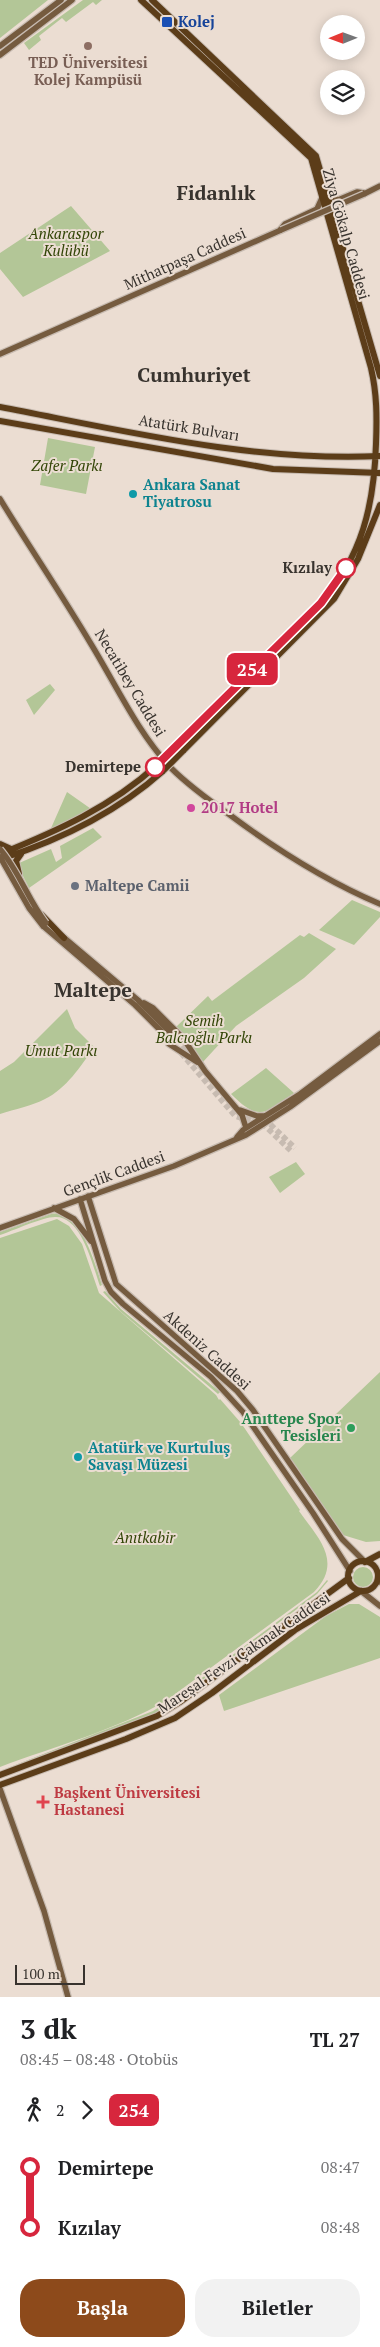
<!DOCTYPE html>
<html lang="tr">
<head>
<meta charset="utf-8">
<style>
  :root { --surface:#fff; --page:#f2f2f2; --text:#202124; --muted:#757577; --accent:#8d4a1b }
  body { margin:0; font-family:"PT Serif",serif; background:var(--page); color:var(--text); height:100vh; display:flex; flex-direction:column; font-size:19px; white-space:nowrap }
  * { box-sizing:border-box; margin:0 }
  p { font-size:16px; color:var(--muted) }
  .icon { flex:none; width:28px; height:28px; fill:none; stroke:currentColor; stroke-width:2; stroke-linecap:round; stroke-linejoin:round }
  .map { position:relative; height:1997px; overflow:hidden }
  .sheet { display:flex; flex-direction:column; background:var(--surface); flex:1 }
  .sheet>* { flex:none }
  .badge { padding:0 10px; border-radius:8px; font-size:18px; line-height:32px }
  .needle { width:32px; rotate:269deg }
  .fabs { position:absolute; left:320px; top:15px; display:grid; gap:10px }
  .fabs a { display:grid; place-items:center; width:45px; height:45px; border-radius:50%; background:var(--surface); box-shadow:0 2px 12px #0003; font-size:25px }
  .scale { position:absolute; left:15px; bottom:12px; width:70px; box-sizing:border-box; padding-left:5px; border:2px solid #38332e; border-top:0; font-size:14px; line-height:18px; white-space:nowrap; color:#38332e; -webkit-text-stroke:4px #ebddd2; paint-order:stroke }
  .map>.badge { position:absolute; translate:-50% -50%; box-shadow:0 0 0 2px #fff }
  .legs { display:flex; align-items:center; gap:8px; height:55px; padding:0 20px; font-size:16px }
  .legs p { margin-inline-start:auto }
  .head { display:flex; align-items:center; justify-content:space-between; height:85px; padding:0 20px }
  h1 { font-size:28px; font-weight:700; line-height:38px }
  .cta { display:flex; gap:10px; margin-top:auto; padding:10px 20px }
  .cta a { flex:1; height:58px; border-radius:20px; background:var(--accent); color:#fff; font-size:20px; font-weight:700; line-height:58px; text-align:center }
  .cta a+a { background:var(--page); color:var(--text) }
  ul { padding:0 20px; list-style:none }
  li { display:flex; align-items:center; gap:18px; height:60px; font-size:19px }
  li i { display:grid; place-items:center; width:8px; height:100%; margin:0 6px; background:currentColor }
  li i::after { content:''; width:12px; height:12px; margin:-6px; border:4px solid; border-radius:50%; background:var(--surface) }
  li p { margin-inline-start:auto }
  li:first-child i { background:linear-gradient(#0000 50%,currentColor 0) }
  li:last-child i { background:linear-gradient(currentColor 50%,#0000 0) }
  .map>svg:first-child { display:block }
  .green { fill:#b3c697 }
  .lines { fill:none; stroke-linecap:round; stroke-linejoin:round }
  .secondary-tunnel { stroke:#c7bbb1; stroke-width:5.5; stroke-dasharray:5.5 3; stroke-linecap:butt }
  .secondary-casing { stroke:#c7bbb1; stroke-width:8 }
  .primary-casing { stroke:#c7bbb1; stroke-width:8 }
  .secondary { stroke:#755b3f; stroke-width:5.5 }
  .primary { stroke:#5c3d19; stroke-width:6 }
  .secondary-bridge-casing { stroke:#c7bbb1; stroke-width:8; stroke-linecap:butt }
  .primary-bridge-casing { stroke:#c7bbb1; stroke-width:8; stroke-linecap:butt }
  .secondary-bridge { stroke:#755b3f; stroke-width:5.5 }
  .primary-bridge { stroke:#5c3d19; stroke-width:6 }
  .line-1-casing { stroke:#fff; stroke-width:11 }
  .line-1 { stroke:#d7263d; stroke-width:8 }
  .transit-dot { fill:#1a4fb4; stroke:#ebddd2; stroke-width:2 }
  .education-dot { fill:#8d6e63; stroke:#ebddd2; stroke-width:2 }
  .culture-dot { fill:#0f9aa8; stroke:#ebddd2; stroke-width:2 }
  .stop-1-dot { fill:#fff; stroke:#d7263d; stroke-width:2.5 }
  .hotel-dot { fill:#d1479c; stroke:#ebddd2; stroke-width:2 }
  .worship-dot { fill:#6b7280; stroke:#ebddd2; stroke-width:2 }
  .leisure-dot { fill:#2e9e5b; stroke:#ebddd2; stroke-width:2 }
  .health-dot { fill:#e0444e; stroke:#ebddd2; stroke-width:2 }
  .labels { text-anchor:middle; stroke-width:4; stroke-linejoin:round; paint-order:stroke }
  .transit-label { font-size:15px; font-weight:bold; fill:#164399; stroke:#ebddd2; text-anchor:start }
  .education-label { font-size:15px; font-weight:bold; fill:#785e54; stroke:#ebddd2 }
  .park-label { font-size:15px; font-style:italic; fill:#324506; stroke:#ebddd2 }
  .street-label { font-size:15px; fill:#38332e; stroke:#ebddd2 }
  .culture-label { font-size:15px; font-weight:bold; fill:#0d838f; stroke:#ebddd2; text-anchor:start }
  .stop-label { font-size:15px; font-weight:bold; fill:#38332e; stroke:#ebddd2; text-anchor:end }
  .hotel-label { font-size:15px; font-weight:bold; fill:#b23c85; stroke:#ebddd2; text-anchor:start }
  .worship-label { font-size:15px; font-weight:bold; fill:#5b616d; stroke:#ebddd2; text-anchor:start }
  .leisure-label { font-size:15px; font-weight:bold; fill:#27864d; stroke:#ebddd2; text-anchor:end }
  .health-label { font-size:15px; font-weight:bold; fill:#be3a42; stroke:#ebddd2; text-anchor:start }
  .district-label { font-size:20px; font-weight:bold; fill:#38332e; stroke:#ebddd2 }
</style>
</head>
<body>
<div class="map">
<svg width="380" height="1997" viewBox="0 0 380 1997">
  <rect width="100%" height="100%" fill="#ebddd2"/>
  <path class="green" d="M0,0H48L0,38Z
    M83,0H102L96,5L93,2L66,22L62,18L39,36L41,40L29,50L24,43Z
    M71,206L110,251L23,297L0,269V253Z
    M48,438L95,447L86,494L40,485Z
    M50,684L55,690L34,715L26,700Z
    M67,792L94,811L48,835Z
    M93,828L102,837L29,888L17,864L51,849L56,862L62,858L60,846Z
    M352,900L380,912V917L354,945L319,930Z
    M309,933L336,949L304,978L236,1026L202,1063L176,1027L208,996L212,1001L300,935L304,937Z
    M67,1009L75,1028L94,1047C81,1066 66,1089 45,1099C32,1106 15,1109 0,1114V1071L14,1062Z
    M266,1068L294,1093C265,1114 259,1122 231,1094Z
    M296,1162L305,1174L280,1193L269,1177Z
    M51,1214C81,1208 95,1265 102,1285L100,1286C93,1267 82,1217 56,1217C45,1216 12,1231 0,1235V1232Z
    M57,1219L69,1226L82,1244L99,1293L216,1395L219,1400L220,1399L241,1423L300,1510L299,1511C317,1537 344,1561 314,1592L167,1700C117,1730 55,1746 0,1767V1238Z
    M105,1291L121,1309L220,1392L218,1394L120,1311L103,1292Z
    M380,1372V1541L366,1542L343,1535L290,1458Z
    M353 1577a10 10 0 1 1 20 0a10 10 0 1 1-20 0Z
    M327,1580L328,1581L317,1594L189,1690L155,1713L0,1771L153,1711L187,1689L317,1592Z
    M349,1604H359L380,1617V1658L224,1711L219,1695L326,1616Z"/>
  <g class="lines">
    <path class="secondary-tunnel" d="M177,1039L192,1058
      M181,1053L235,1116L265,1126L291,1151
      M239,1112L268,1122L295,1148"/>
    <g class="secondary-casing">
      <path id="secondary" d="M0,46L61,0
        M0,55L72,0
        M364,194L380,186
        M329,195L338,200L357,192L364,193
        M280,230L285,224L317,209L322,198
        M0,354L281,230
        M0,499C30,548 62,595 91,644C116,685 138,733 171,768C189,786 210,801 230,815C277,850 326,881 380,904
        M43,926L135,1005L173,1043
        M61,935L138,1000L177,1039
        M144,1003L153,1008L183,1038L205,1071L242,1115L246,1128
        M169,1044L197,1062
        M240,1110L257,1116H264
        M237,1137L243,1130L300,1094L380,1034
        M88,1196L116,1284L237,1391L253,1410L342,1539L365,1562
        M80,1199L105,1281L111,1292L123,1304L211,1377L243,1412L313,1513L350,1571
        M54,1208L74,1219L91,1241
        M0,1228L174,1166L246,1135L290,1107L380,1041
        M378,1578L380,1582
        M361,1591L380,1606
        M0,1789L44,1911L68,1997"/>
    </g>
    <g class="primary-casing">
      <path id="primary" d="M141,0L311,158L371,368C377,394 377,417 376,444C374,506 362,556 321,603L177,745
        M152,0L316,156L380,376
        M0,407C125,431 252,462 380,456
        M0,421L273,469L380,473
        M183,751L334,599L358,559L380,505
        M0,844L11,849
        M0,854C57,831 111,807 157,765
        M1,859C60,840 116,813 163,771
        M19,874L16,861L21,854
        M42,915L64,938
        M348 1576a15 15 0 1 1 30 0a15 15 0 1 1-30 0Z
        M365,1562L380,1554
        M0,1775L157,1716L180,1702L349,1578
        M0,1785L126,1739L175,1718L212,1693L295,1630L361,1591"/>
    </g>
    <use href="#secondary" class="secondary"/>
    <use href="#primary" class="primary"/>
    <g class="secondary-bridge-casing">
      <path id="secondary-bridge" d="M281,230L364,194
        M0,849C19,871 28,900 46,923
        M0,857L29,908L43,926"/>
    </g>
    <g class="primary-bridge-casing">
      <path id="primary-bridge" d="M157,765L177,745
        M163,771L183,751"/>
    </g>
    <use href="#secondary-bridge" class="secondary-bridge"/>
    <use href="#primary-bridge" class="primary-bridge"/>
  </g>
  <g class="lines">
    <g class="line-1-casing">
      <path id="line-1" d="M155,767L321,603L346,568"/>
    </g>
    <use href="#line-1" class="line-1"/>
  </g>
  <rect class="transit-dot" x="161" y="16" width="12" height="12" rx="2.5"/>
  <circle class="education-dot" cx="88" cy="46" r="5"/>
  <g class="culture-dot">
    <circle cx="133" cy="494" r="5"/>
    <circle cx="78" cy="1457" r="5"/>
  </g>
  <g class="stop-1-dot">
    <circle cx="346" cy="568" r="9"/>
    <circle cx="155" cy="767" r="9"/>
  </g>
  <circle class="hotel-dot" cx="191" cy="808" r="5"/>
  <circle class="worship-dot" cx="75" cy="886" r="5"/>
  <circle class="leisure-dot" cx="351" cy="1428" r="5"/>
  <path class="health-dot" d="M40.5 1794.5h5v5h5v5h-5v5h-5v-5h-5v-5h5z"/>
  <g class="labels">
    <g class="transit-label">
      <text x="178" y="27">Kolej</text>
    </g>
    <g class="education-label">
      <text x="88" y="68">TED Üniversitesi<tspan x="88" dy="17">Kolej Kampüsü</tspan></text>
    </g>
    <g class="park-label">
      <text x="66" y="239">Ankaraspor<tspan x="66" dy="17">Kulübü</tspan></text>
      <text x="67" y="471">Zafer Parkı</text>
      <text x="204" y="1026">Semih<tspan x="204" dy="17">Balcıoğlu Parkı</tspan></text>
      <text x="61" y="1056">Umut Parkı</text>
      <text x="145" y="1543">Anıtkabir</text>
    </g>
    <g class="street-label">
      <text transform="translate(346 234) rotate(74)" y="5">Ziya Gökalp Caddesi</text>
      <text transform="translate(185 259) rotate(-24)" y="5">Mithatpaşa Caddesi</text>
      <text transform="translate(189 428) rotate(9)" y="5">Atatürk Bulvarı</text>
      <text transform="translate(130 683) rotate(59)" y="5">Necatibey Caddesi</text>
      <text transform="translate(114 1174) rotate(-20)" y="5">Gençlik Caddesi</text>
      <text transform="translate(207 1350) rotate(42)" y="5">Akdeniz Caddesi</text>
      <text transform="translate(244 1653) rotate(-34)" y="5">Mareşal Fevzi Çakmak Caddesi</text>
    </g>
    <g class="culture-label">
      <text x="143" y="490">Ankara Sanat<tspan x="143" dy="17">Tiyatrosu</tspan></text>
      <text x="88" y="1453">Atatürk ve Kurtuluş<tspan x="88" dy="17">Savaşı Müzesi</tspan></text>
    </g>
    <g class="stop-label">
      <text x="332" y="573">Kızılay</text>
      <text x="141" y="772">Demirtepe</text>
    </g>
    <g class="hotel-label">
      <text x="201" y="813">2017 Hotel</text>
    </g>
    <g class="worship-label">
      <text x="85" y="891">Maltepe Camii</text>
    </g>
    <g class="leisure-label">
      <text x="341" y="1424">Anıttepe Spor<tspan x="341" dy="17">Tesisleri</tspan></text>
    </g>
    <g class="health-label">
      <text x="54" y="1798">Başkent Üniversitesi<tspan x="54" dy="17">Hastanesi</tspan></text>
    </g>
    <g class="district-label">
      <text x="216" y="200">Fidanlık</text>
      <text x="194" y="382">Cumhuriyet</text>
      <text x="93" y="997">Maltepe</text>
    </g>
  </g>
</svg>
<div class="fabs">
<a><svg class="needle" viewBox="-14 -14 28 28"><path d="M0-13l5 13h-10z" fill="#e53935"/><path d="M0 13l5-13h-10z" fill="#757577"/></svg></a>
<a><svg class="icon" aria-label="layers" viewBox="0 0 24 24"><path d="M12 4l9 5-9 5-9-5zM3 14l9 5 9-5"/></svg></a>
</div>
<div class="scale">100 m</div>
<b class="badge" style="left:252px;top:669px;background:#d7263d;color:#fff">254</b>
</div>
<section class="sheet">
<div class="head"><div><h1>3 dk</h1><p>08:45 – 08:48 · Otobüs</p></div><b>TL 27</b></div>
<div class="legs"><svg class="icon" aria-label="walk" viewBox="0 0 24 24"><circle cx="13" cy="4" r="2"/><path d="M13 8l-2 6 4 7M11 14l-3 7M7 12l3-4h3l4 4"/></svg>2<svg class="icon" aria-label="forward" viewBox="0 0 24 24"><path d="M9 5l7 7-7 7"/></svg><b class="badge" style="background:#d7263d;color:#fff">254</b></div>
<ul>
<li><i style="color:#d7263d"></i><b>Demirtepe</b><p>08:47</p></li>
<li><i style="color:#d7263d"></i><b>Kızılay</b><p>08:48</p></li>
</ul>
<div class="cta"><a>Başla</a><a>Biletler</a></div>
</section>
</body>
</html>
